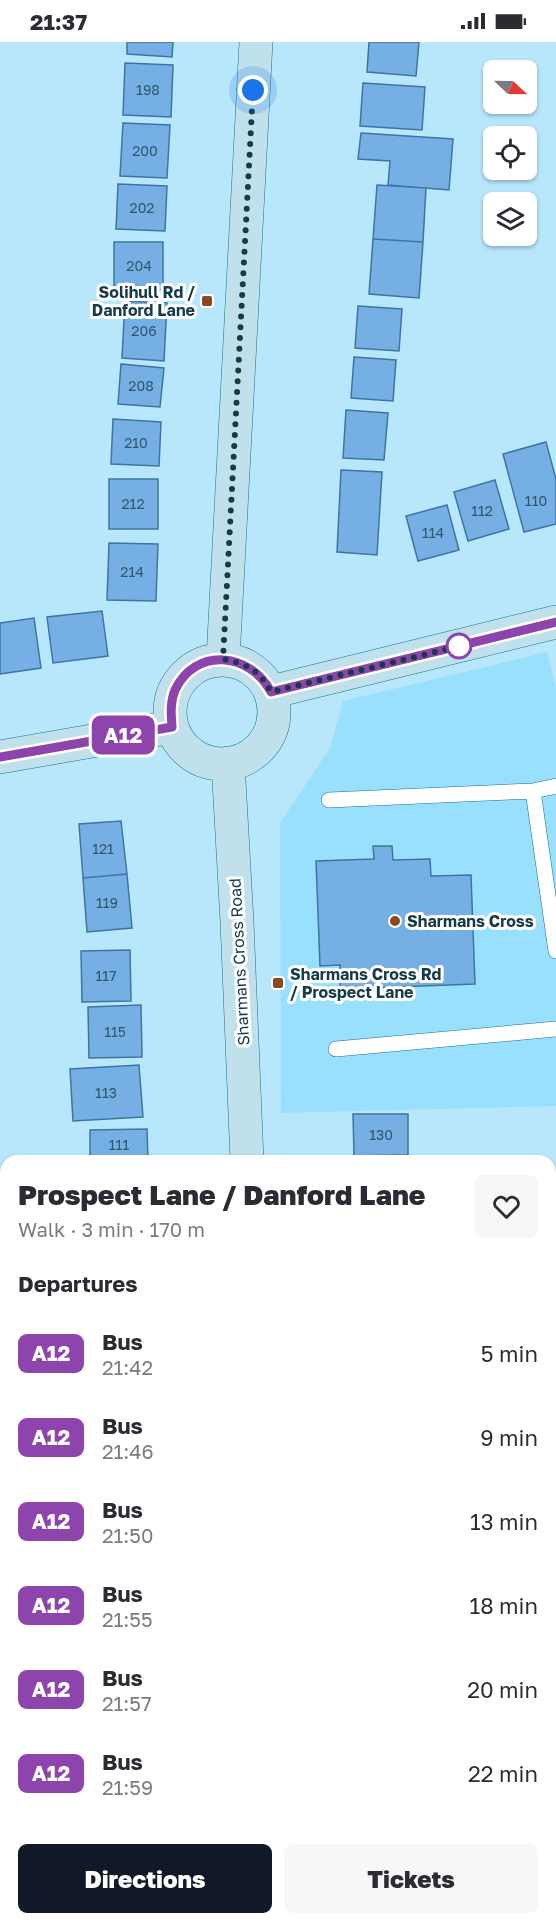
<!DOCTYPE html>
<html lang="en">
<head>
<meta charset="utf-8">
<style>
  :root { --surface:#fff; --page:#f7f7f7; --text:#2b2b33; --muted:#7c7c81; --accent:#111827 }
  body { margin:0; font-family:"Golos Text",sans-serif; background:var(--page); color:var(--text); height:100vh; display:flex; flex-direction:column; font-size:22px; white-space:nowrap }
  * { box-sizing:border-box; margin:0 }
  p { font-size:20px; color:var(--muted) }
  .icon { flex:none; width:33px; height:33px; fill:none; stroke:currentColor; stroke-width:2; stroke-linecap:round; stroke-linejoin:round }
  .map { position:relative; flex:1; overflow:hidden }
  .drawer { position:absolute; left:0px; top:1113px; width:556px; height:770px; display:flex; flex-direction:column; background:var(--surface); border-radius:18px 18px 0 0; box-shadow:0 2px 4px #0004 }
  .drawer>* { flex:none }
  .badge { padding:0 12px; border-radius:9px; font-size:21px; line-height:39px }
  .needle { width:39px; rotate:112deg }
  .controls { position:absolute; left:483px; top:18px; display:grid; gap:12px }
  .controls a { display:grid; place-items:center; width:54px; height:54px; border-radius:9px; background:var(--surface); box-shadow:0 2px 4px #0004; font-size:30px }
  .you { position:absolute; width:30px; height:30px; margin:-15px; border:4px solid #fff; border-radius:50%; background:#1a73e8; box-shadow:0 0 0 9px #1a73e833 }
  .map>.badge { position:absolute; translate:-50% -50%; box-shadow:0 0 0 3px #fff }
  h2 { padding:0 18px; font-size:22px; line-height:54px }
  .round { display:grid; place-items:center; flex:none; width:63px; height:63px; border-radius:9px; background:var(--page) }
  .summary { display:flex; align-items:center; justify-content:space-between; height:102px; padding:0 18px }
  h1 { font-size:28px; font-weight:800; line-height:45px }
  .action { display:flex; gap:12px; margin-top:auto; padding:12px 18px }
  .action a { flex:1; height:69px; border-radius:9px; background:var(--accent); color:#fff; font-size:24px; font-weight:800; line-height:69px; text-align:center }
  .action a+a { background:var(--page); color:var(--text) }
  ul { padding:0; list-style:none }
  li { display:flex; align-items:center; gap:18px; height:84px; padding:0 18px }
  li div { flex:1 }
  li b { display:block; font-size:22px }
  li em { font-style:normal }
  li .badge { min-width:66px; font-weight:700; text-align:center }
  .status { display:flex; justify-content:space-between; align-items:center; height:42px; padding:0 30px; background:var(--surface); direction:ltr }
  .status svg { height:16px; fill:currentColor }
  .map>svg:first-child { display:block }
  .built { fill:#99e0ff }
  .building { fill:#75afe3; stroke:#3e75a4; stroke-width:1.5 }
  .lines { fill:none; stroke-linecap:round; stroke-linejoin:round }
  .lane-casing { stroke:#157392; stroke-width:16 }
  .secondary-casing { stroke:#157392; stroke-width:34 }
  .lane { stroke:#fff; stroke-width:15 }
  .secondary { stroke:#c0e1ec; stroke-width:33 }
  .line-casing { stroke:#fff; stroke-width:14 }
  .line { stroke:#8e44ad; stroke-width:9 }
  .walk { stroke:#183b49; stroke-width:6; stroke-dasharray:0 10.8 }
  .poi-dot { fill:#8d4721; stroke:#fff; stroke-width:2 }
  .stop-dot { fill:#fff; stroke:#8e44ad; stroke-width:3 }
  .labels { text-anchor:middle; stroke-width:6; stroke-linejoin:round; paint-order:stroke }
  .number-label { font-size:14px; fill:#2f5870 }
  .poi-label { font-size:16px; font-weight:bold; fill:#183b49; stroke:#fff; text-anchor:start }
  .street-label { font-size:16px; fill:#183b49; stroke:#fff }
</style>
</head>
<body>
<div class="status"><b>21:37</b><svg viewBox="0 0 49 12"><path d="M0 12V9h3v3zM5 12V6h3v6zM10 12V3h3v9zM15 12V0h3v12zM26 1h20v11H26zM47 4h2v5h-2z"/></svg></div>
<div class="map">
<svg width="556" height="1882" viewBox="0 0 556 1882">
  <rect width="100%" height="100%" fill="#b8e7fc"/>
  <path class="built" d="M547,610L556,646V1064L281,1071L280,781L330,706L343,659Z
    M0,1775L6,1779V1876H156L164,1882H0Z"/>
  <path class="building" d="M127,0H173L172,15L127,12Z
    M369,0H419L416,34L367,30Z
    M125,21L173,23L171,75L123,73Z
    M363,41L425,45L422,88L360,84Z
    M123,81L170,83L167,136L120,134Z
    M361,91L453,97L449,148L388,143L390,119L358,117Z
    M118,142L167,144L165,189L116,187Z
    M377,143L426,146L423,200L373,197Z
    M373,197L423,200L419,256L369,252Z
    M114,200H163V248H114Z
    M125,259L167,261L164,319L122,316Z
    M358,264L402,267L399,309L355,306Z
    M354,315L396,318L393,359L351,356Z
    M121,322L164,326L160,365L118,362Z
    M346,368L388,371L384,418L343,416Z
    M113,377L161,380L159,424L111,422Z
    M546,400L556,437V482L524,490L503,412Z
    M341,428L382,430L377,513L337,510Z
    M109,437H158V487H109Z
    M495,438L509,487L468,499L454,450Z
    M447,463L459,508L418,519L406,474Z
    M109,501L158,502L156,559L107,558Z
    M102,569L108,614L53,621L47,575Z
    M34,576L41,626L0,632V581Z
    M121,779L127,832L83,836L79,782Z
    M373,804H392L393,818L430,817L431,834L471,833L475,942L340,947V923L320,924L316,819L374,817Z
    M127,832L132,886L87,890L83,836Z
    M130,908L131,959L82,960L81,909Z
    M141,963L142,1015L89,1016L88,965Z
    M139,1023L143,1075L73,1079L70,1027Z
    M353,1072H408V1113L354,1114Z
    M147,1087L148,1119H90V1088Z
    M0,1856H6V1876H55V1882H0Z
    M382,1876H454L453,1882H382Z"/>
  <g class="lines">
    <g class="lane-casing">
      <path id="lane" d="M533,749L556,909
        M329,758L533,749L556,744
        M336,1007L556,987
        M0,1820L6,1824
        M100,1876L110,1882"/>
    </g>
    <g class="secondary-casing">
      <path id="secondary" d="M223,617L256,0
        M170 670a52 52 0 1 1 104 0a52 52 0 1 1-104 0Z
        M271,650L556,580
        M0,715L172,685
        M228,721L237,880L247,1119
        M270,1876L271,1882"/>
    </g>
    <use href="#lane" class="lane"/>
    <use href="#secondary" class="secondary"/>
  </g>
  <g class="lines">
    <g class="line-casing">
      <path id="line" d="M0,715L172,685C171,672 170,660 175,648C195,605 250,610 271,650L556,580"/>
    </g>
    <use href="#line" class="line"/>
    <path class="walk" d="M253,48L223,617C247,622 259,628 271,650L468,602L459,604"/>
  </g>
  <g class="poi-dot">
    <rect x="201" y="253" width="12" height="12" rx="3"/>
    <circle cx="395" cy="879" r="6"/>
    <rect x="272" y="935" width="12" height="12" rx="3"/>
  </g>
  <circle class="stop-dot" cx="459" cy="604" r="12"/>
  <g class="labels">
    <g class="number-label">
      <text x="148" y="53">198</text>
      <text x="145" y="114">200</text>
      <text x="142" y="171">202</text>
      <text x="139" y="229">204</text>
      <text x="144" y="294">206</text>
      <text x="141" y="349">208</text>
      <text x="136" y="406">210</text>
      <text x="536" y="464">110</text>
      <text x="133" y="467">212</text>
      <text x="482" y="474">112</text>
      <text x="433" y="496">114</text>
      <text x="132" y="535">214</text>
      <text x="103" y="812">121</text>
      <text x="107" y="866">119</text>
      <text x="106" y="939">117</text>
      <text x="115" y="995">115</text>
      <text x="106" y="1056">113</text>
      <text x="381" y="1098">130</text>
      <text x="119" y="1108">111</text>
    </g>
    <g class="poi-label">
      <text x="195" y="256" text-anchor="end">Solihull Rd /<tspan x="195" dy="18">Danford Lane</tspan></text>
      <text x="407" y="885">Sharmans Cross</text>
      <text x="290" y="938">Sharmans Cross Rd<tspan x="290" dy="18">/ Prospect Lane</tspan></text>
    </g>
    <g class="street-label">
      <text transform="translate(239 920) rotate(-93)" y="6">Sharmans Cross Road</text>
    </g>
  </g>
</svg>
<div class="controls">
<a><svg class="needle" viewBox="-14 -14 28 28"><path d="M0-13l5 13h-10z" fill="#e53935"/><path d="M0 13l5-13h-10z" fill="#7c7c81"/></svg></a>
<a><svg class="icon" aria-label="locate" viewBox="0 0 24 24"><circle cx="12" cy="12" r="6"/><path d="M12 2v4M12 18v4M2 12h4M18 12h4"/></svg></a>
<a><svg class="icon" aria-label="layers" viewBox="0 0 24 24"><path d="M12 4l9 5-9 5-9-5zM3 14l9 5 9-5"/></svg></a>
</div>
<div class="you" style="left:253px;top:48px"></div>
<b class="badge" style="left:123px;top:693px;background:#8e44ad;color:#fff">A12</b>
<section class="drawer">
<div class="summary"><div><h1>Prospect Lane / Danford Lane</h1><p>Walk · 3 min · 170 m</p></div><a class="round"><svg class="icon" aria-label="heart" viewBox="0 0 24 24"><path d="M12 20l-8-8c-3-5 5-10 8-4 3-6 11-1 8 4z"/></svg></a></div>
<h2>Departures</h2>
<ul>
<li><span class="badge" style="background:#8e44ad;color:#fff">A12</span><div><b>Bus</b><p>21:42</p></div><em>5 min</em></li>
<li><span class="badge" style="background:#8e44ad;color:#fff">A12</span><div><b>Bus</b><p>21:46</p></div><em>9 min</em></li>
<li><span class="badge" style="background:#8e44ad;color:#fff">A12</span><div><b>Bus</b><p>21:50</p></div><em>13 min</em></li>
<li><span class="badge" style="background:#8e44ad;color:#fff">A12</span><div><b>Bus</b><p>21:55</p></div><em>18 min</em></li>
<li><span class="badge" style="background:#8e44ad;color:#fff">A12</span><div><b>Bus</b><p>21:57</p></div><em>20 min</em></li>
<li><span class="badge" style="background:#8e44ad;color:#fff">A12</span><div><b>Bus</b><p>21:59</p></div><em>22 min</em></li>
</ul>
<div class="action"><a>Directions</a><a>Tickets</a></div>
</section>
</div>
</body>
</html>
